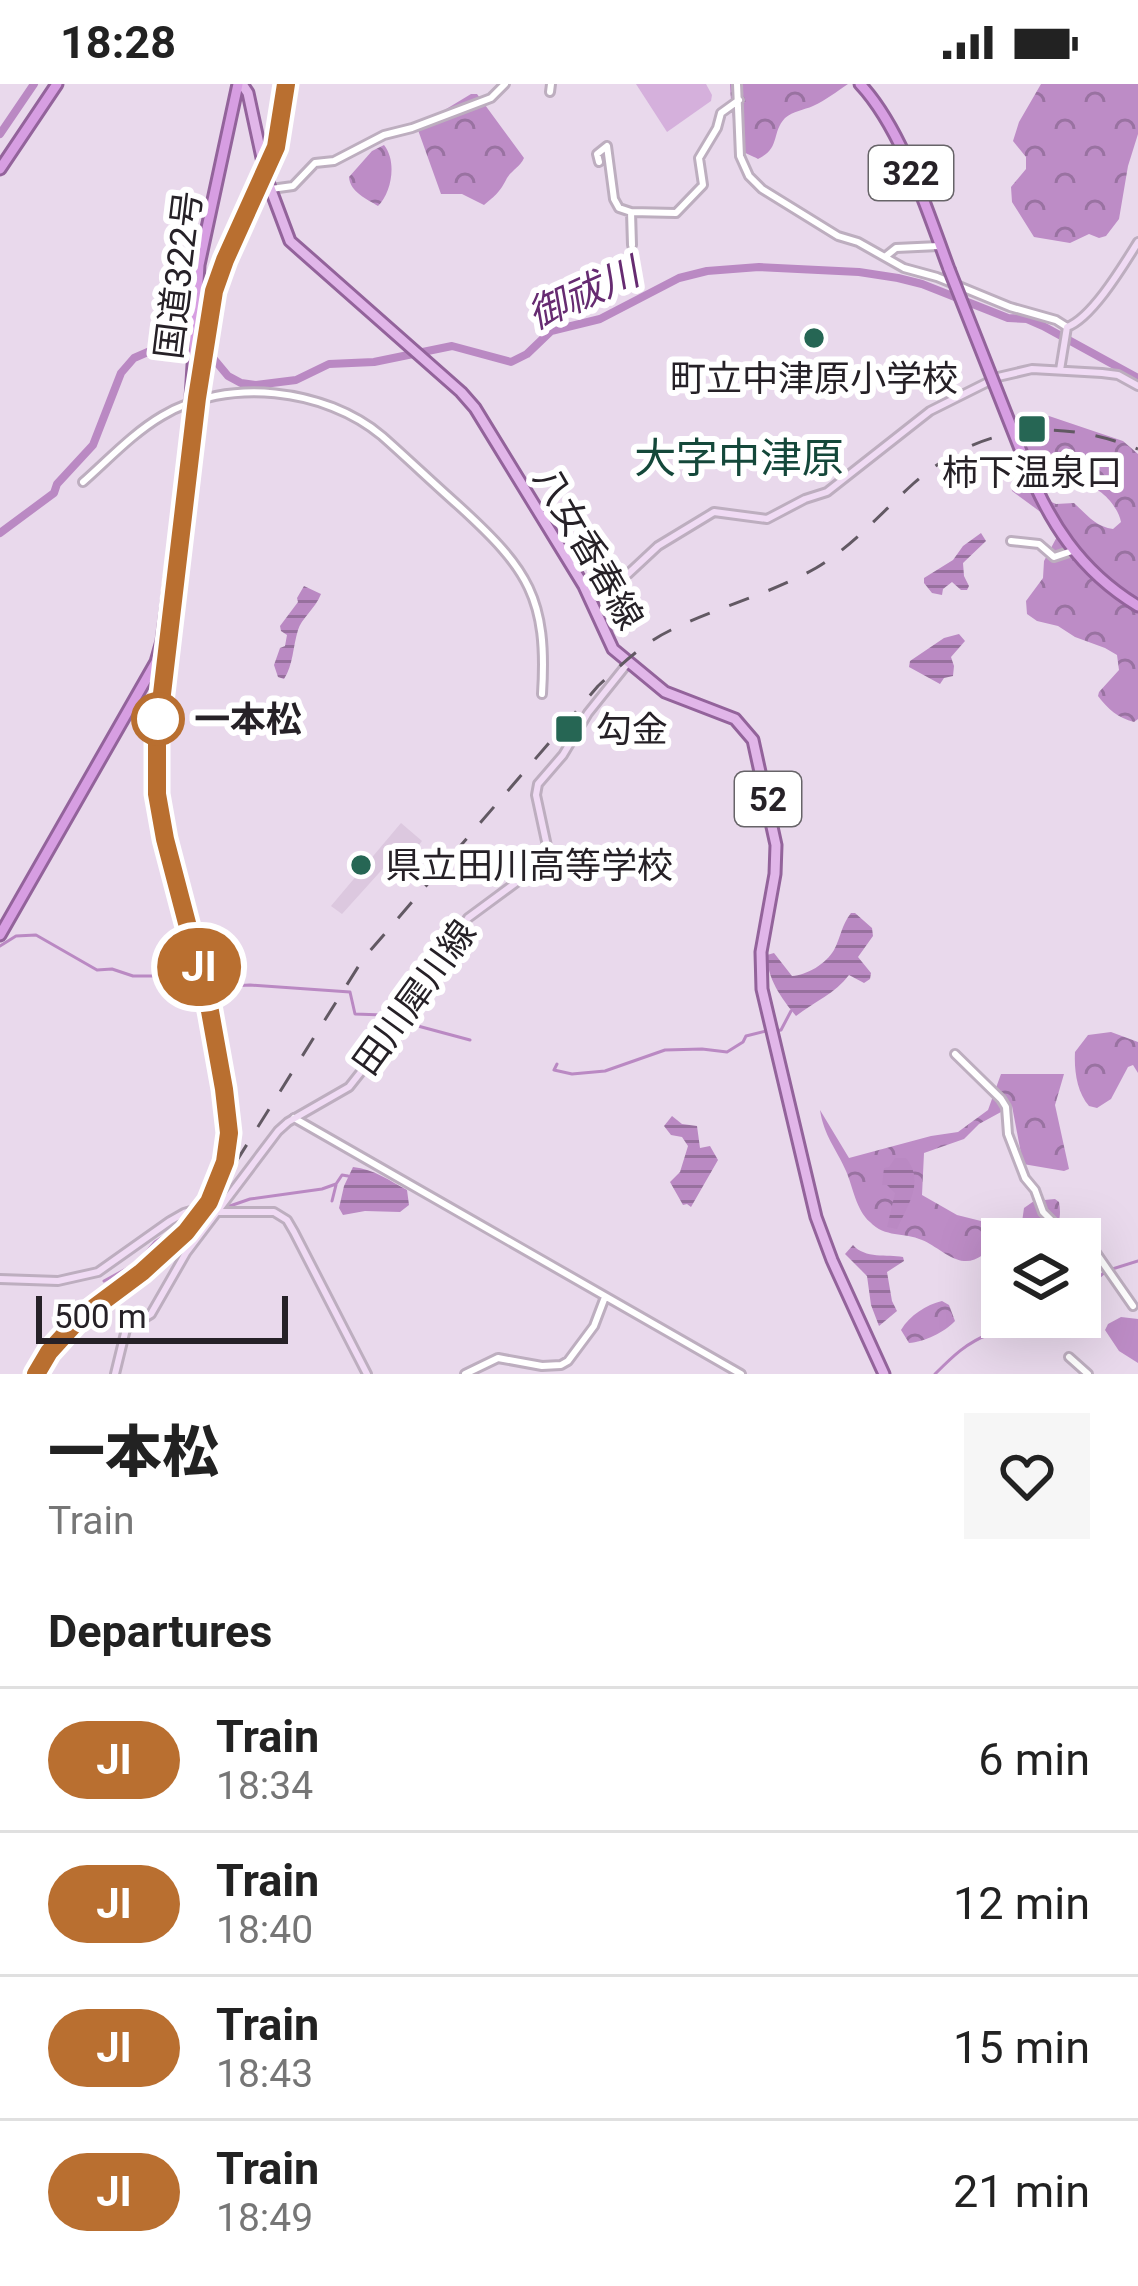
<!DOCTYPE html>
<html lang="en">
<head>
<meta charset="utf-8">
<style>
  :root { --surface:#fff; --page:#f6f6f6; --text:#222; --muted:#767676; --line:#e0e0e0 }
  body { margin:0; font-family:Roboto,"Noto Sans JP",sans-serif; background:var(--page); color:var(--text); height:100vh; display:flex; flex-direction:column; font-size:45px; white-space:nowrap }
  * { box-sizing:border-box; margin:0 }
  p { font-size:39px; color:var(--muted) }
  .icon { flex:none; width:66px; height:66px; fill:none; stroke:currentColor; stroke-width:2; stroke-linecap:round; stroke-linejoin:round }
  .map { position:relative; height:1290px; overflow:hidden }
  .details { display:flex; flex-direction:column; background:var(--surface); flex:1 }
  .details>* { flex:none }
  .badge { padding:0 24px; border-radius:39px; font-size:42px; line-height:78px }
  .tools { position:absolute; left:981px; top:1134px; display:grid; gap:24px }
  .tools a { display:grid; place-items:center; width:120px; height:120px; border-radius:0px; background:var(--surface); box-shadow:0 12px 48px #0002; font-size:60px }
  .scale { position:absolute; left:36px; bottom:30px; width:252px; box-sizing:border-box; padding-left:12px; border:6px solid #262127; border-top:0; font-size:33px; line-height:42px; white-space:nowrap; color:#262127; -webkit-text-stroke:9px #fff; paint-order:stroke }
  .map>.badge { position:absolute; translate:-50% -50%; box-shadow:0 0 0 6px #fff }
  h2 { padding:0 48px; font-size:45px; line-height:108px }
  .round { display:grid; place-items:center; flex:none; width:126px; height:126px; border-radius:0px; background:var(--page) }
  .overview { display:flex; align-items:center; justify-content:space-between; height:204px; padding:0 48px }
  h1 { font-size:57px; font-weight:800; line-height:90px }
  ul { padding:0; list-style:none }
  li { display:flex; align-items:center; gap:36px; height:144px; padding:0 48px; border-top:3px solid var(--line) }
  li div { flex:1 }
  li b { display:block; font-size:45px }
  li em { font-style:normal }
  li .badge { min-width:132px; font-weight:700; text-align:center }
  .status { display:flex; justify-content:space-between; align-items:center; height:84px; padding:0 60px; background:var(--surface); direction:ltr }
  .status svg { height:33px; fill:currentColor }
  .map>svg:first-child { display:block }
  .built { fill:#dcc8df }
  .green { fill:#d5b0dc }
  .forest { fill:url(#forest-crowns) }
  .water { fill:url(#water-rules) }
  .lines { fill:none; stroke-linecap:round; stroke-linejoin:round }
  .stream { stroke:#ba89c3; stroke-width:3 }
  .river { stroke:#ba89c3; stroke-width:8 }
  .tertiary-casing { stroke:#bdaebf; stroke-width:12 }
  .secondary-casing { stroke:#bdaebf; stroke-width:12 }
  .primary-casing { stroke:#93639b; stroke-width:15 }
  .trunk-casing { stroke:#93639b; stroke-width:15 }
  .tertiary { stroke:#fff; stroke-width:6 }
  .secondary { stroke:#f0dbf4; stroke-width:6 }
  .primary { stroke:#e1b6e9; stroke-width:9 }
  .trunk { stroke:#d79ee2; stroke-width:9 }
  .rail { stroke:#625963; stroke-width:3; stroke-dasharray:21 21; stroke-linecap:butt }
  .trunk-bridge-casing { stroke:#93639b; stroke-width:15; stroke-linecap:butt }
  .trunk-bridge { stroke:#d79ee2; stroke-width:9 }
  .line-casing { stroke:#fff; stroke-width:27 }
  .line { stroke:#b96f30; stroke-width:18 }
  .poi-dot { fill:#266654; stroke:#fff; stroke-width:4.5 }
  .stop-dot { fill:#fff; stroke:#b96f30; stroke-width:6 }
  .labels { text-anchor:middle; stroke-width:12; stroke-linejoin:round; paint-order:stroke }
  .shield { fill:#fff; stroke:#676468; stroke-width:3 }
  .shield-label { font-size:33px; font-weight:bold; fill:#262127 }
  .street-label { font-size:36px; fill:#262127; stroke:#fff }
  .poi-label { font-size:36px; fill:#262127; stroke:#fff }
  .stop-label { font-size:36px; font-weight:bold; fill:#262127; stroke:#fff; text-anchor:start }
  .water-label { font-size:39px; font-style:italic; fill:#662b71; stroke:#fff }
  .quarter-label { font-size:42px; fill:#14483a; stroke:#fff }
</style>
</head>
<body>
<div class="status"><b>18:28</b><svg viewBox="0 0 49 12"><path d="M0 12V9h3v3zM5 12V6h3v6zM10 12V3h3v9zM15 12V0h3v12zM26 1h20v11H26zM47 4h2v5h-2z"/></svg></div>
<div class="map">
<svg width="1138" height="1290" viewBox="0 0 1138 1290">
  <defs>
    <pattern id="forest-crowns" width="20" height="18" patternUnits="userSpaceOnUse" patternTransform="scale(3)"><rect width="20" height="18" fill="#bd8cc6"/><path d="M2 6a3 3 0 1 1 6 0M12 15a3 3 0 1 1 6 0" fill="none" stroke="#9972a1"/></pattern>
    <pattern id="water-rules" width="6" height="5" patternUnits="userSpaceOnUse" patternTransform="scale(3)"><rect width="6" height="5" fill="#ba89c3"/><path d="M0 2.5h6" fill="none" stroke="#97709e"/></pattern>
  </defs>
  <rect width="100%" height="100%" fill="#e9d9ec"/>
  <path class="built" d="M401,739L422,757L407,776L397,769L342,830L331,822Z"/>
  <path class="green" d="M636,0H706L712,11L711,17L667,48Z"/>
  <path class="forest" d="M730,0H848C836,8 826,16 813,22C804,26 793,27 785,34C771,49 781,64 758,75C753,72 743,69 739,64C735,59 730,10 730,0Z
    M1041,0H1138V50L1128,82L1119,135L1106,152L1099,154L1089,150L1070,159L1034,153L1012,118L1011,103L1026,85V73L1013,57L1019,38Z
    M471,10H477L524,74C520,83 512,86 507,94C500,108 496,111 484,121L462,110H441L418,46V42Z
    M384,61C397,77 392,108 378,122C367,115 350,108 349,93L372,67Z
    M1049,332L1123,357L1138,370V635L1134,638C1118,634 1108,625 1098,612L1099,608L1119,586L1117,571L1105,564L1075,553L1058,542L1037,537L1027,530L1026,517L1043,494L1044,477L1059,449L1050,435L1012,407L1011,400L1056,420L1074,419C1086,430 1096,443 1113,445L1121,438C1118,422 1100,402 1082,400C1072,398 1065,402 1054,398C1036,390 1025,371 1018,354L1023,344Z
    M1111,948L1138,958V989L1133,981L1128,983L1111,1015L1097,1024L1089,1022C1077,1008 1074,987 1075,968L1088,951Z
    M1001,990H1064L1055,1021L1069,1085L1064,1087L1023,1080L1012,1022L979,1040L964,1055L924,1069L922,1111L957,1131L993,1140L995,1159C988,1168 977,1178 964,1177C950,1176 935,1161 922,1156C904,1148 885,1154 870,1138C856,1126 853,1103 846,1087C836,1064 824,1052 820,1026L849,1074L931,1052L958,1048L988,1026Z
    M1055,1115L1059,1118C1063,1140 1055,1151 1033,1151L1022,1138L1024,1124L1034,1117Z
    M942,1217L949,1221L955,1237C945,1248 924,1258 909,1259L901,1246C910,1231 926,1221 942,1217Z
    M1121,1233L1138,1235V1279L1119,1267L1105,1246L1108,1240Z"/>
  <path class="water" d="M981,449L986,457L963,479L964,492L969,502L967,506H961L952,498L943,505L942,511L932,509L924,499V494L953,476L963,462Z
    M304,502L321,510C315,525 301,535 298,546C293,562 293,582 284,595L278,593L274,581L280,564L285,562L287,551L281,547L280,542L298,518L297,514Z
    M959,550L965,557L951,573L954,582L953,592L944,594L940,600L909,583L910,577L944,554Z
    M851,829H855L872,844L873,852L858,873L871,889L870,895L864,899L849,891C836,909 814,918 796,932C781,914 767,894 767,871L774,869L792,892C807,891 826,880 834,866C841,853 841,842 851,829Z
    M672,1032L682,1040L697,1042L700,1064L710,1062L718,1076L691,1123L687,1120L683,1121L670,1098L680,1088L688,1062L682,1053L671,1051L664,1042Z
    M895,1074H906C925,1097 908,1121 897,1145L887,1143L895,1109L887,1101H882L884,1084L889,1083Z
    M353,1083C374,1085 390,1097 407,1106L409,1121L400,1128L365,1127L343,1131L339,1124L344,1102Z
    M853,1161C865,1175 887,1170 903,1173L904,1177L887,1188L892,1217L897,1227L879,1242L871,1221L867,1192L845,1170Z"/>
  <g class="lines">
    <path class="stream" d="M0,862L16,852L36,851L97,886L112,885L133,892H167L213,903L250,901L350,908L355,930L383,931L398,936
      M403,938L470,956
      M776,947L781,946L791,927
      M557,980L554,986L572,990L605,987L665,966L702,965L727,968L743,958L746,952L766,947
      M332,1117L336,1101
      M227,1123L250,1115L322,1105L336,1100L342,1091L348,1092
      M104,1197L137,1179L155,1158L200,1129L206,1130
      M1080,1210L1106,1187L1138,1177
      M935,1290C952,1273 967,1258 990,1250C1007,1244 1018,1243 1035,1233"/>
    <path class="river" d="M0,50L34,0
      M0,449L54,409L57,400L93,361L121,289L134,274L157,264L189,261L208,268L228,292L241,299L256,301L296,296L329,280L374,278L452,262L511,278L527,270L551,247L600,235L679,194L707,187L759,183L859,188L898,194L922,200L1008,234L1027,235L1043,242L1138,294"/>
    <g class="tertiary-casing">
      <path id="tertiary" d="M737,0L740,72L749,92L762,105L838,152L858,158L904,184L937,193L1010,223L1056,236L1067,243
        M550,8L551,0
        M599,78L597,70L607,62L614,115L619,124L631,128L676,129L703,101L699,74L717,44L721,29L739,16
        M271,105L293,102L315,79L334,77L384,51L412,44L491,14L505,0
        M631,128L632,161
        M886,172L896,164L939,162
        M83,398C108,376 133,349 162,332C227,293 325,304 382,352C408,375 433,399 459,422C528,485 548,514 542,610
        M1011,457L1039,460L1054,473L1072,467
        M955,970L1001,1015L1006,1023L1008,1050L1025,1094L1035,1106L1043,1128L1070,1155
        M294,1034L741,1290
        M1080,1160L1094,1166L1133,1222
        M1069,1273L1088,1290
        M465,1290L498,1274L542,1282L561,1281L568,1277L594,1242L605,1213"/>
    </g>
    <g class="secondary-casing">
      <path id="secondary" d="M1060,286L1067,243C1092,234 1123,182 1138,158
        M584,502L628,490L658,462L714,428L767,435L805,415L827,408L930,327L998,293L1032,285L1102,289L1118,291L1138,302
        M0,1195L58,1197L98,1188L170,1137L184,1129L201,1124L214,1128H274L287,1136L294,1148L367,1290
        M115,1290L126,1245L151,1230L186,1169L278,1047L288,1038L349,1003L405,932L468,834L544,778L547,762L536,711L538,700L563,671L588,629L628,579"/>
    </g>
    <g class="primary-casing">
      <path id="primary" d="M242,0L248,9L264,83
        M266,93L290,157L461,308L475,324L584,502L613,565L665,608L735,635L753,656L776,761L775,790L761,868L762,905L816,1133L832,1176L884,1290"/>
    </g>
    <g class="trunk-casing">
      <path id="trunk" d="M860,0C902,45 927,126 949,185
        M0,85L57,0
        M191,315L199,181L238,0
        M1024,375C1048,437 1080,487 1138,522
        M0,851L156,578L162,557L187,366L190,327"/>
    </g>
    <use href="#tertiary" class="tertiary"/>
    <use href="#secondary" class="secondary"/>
    <use href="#primary" class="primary"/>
    <use href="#trunk" class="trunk"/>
    <path class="rail" d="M222,1087C233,1046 225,1008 218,968C201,881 167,796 157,708C155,690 157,671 157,653L198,313L214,207L225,175L276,63L284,22L286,0
      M36,1290C72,1221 151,1195 199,1137L363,875L598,602C621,581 642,560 671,546C718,523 770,510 816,484C853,462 882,428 914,399C981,340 1056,333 1138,365"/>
    <g class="trunk-bridge-casing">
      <path id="trunk-bridge" d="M949,185L1024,375
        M190,327L191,315"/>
    </g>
    <use href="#trunk-bridge" class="trunk-bridge"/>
  </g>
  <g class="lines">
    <g class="line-casing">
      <path id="line" d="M36,1290L49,1268L79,1235L142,1188L186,1148L209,1118L225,1078L229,1049L224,1005L210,927L165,755L157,710V652L197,314L214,207L225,176L276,63L286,0"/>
    </g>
    <use href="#line" class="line"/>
  </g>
  <g class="poi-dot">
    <circle cx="814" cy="254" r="12"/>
    <rect x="1017" y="330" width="30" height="30" rx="6"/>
    <rect x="554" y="630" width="30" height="30" rx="6"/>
    <circle cx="361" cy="781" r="12"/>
  </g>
  <circle class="stop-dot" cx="158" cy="635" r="24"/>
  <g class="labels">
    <g class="shield">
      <rect x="869" y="62" width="84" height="54" rx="9"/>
      <rect x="735" y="688" width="66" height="54" rx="9"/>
    </g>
    <g class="shield-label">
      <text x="911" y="101">322</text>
      <text x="768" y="727">52</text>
    </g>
    <g class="street-label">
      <text transform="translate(178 191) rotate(-83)" y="13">国道322号</text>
      <text transform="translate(589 464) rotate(60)" y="13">八女香春線</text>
      <text transform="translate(414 913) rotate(-54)" y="13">田川犀川線</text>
    </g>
    <g class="poi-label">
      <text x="814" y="307">町立中津原小学校</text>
      <text x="1032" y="401">柿下温泉口</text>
      <text x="596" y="658" text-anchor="start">勾金</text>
      <text x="385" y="794" text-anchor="start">県立田川高等学校</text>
    </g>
    <g class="stop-label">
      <text x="194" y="648">一本松</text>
    </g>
    <g class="water-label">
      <text transform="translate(583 209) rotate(-24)" y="14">御祓川</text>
    </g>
    <g class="quarter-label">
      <text x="739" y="389">大字中津原</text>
    </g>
  </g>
</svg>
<div class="tools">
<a><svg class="icon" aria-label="layers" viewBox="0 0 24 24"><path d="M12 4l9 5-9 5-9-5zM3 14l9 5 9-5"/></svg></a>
</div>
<div class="scale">500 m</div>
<b class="badge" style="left:199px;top:883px;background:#b96f30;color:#fff">JI</b>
</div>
<section class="details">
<div class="overview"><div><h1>一本松</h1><p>Train</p></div><a class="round"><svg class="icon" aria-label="heart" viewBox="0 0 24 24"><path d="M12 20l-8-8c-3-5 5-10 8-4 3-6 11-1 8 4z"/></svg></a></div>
<h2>Departures</h2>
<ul>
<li><span class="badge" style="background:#b96f30;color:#fff">JI</span><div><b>Train</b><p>18:34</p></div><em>6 min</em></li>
<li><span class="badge" style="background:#b96f30;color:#fff">JI</span><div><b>Train</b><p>18:40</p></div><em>12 min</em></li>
<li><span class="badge" style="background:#b96f30;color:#fff">JI</span><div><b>Train</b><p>18:43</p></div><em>15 min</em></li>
<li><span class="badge" style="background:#b96f30;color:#fff">JI</span><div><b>Train</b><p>18:49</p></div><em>21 min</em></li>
</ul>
</section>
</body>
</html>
